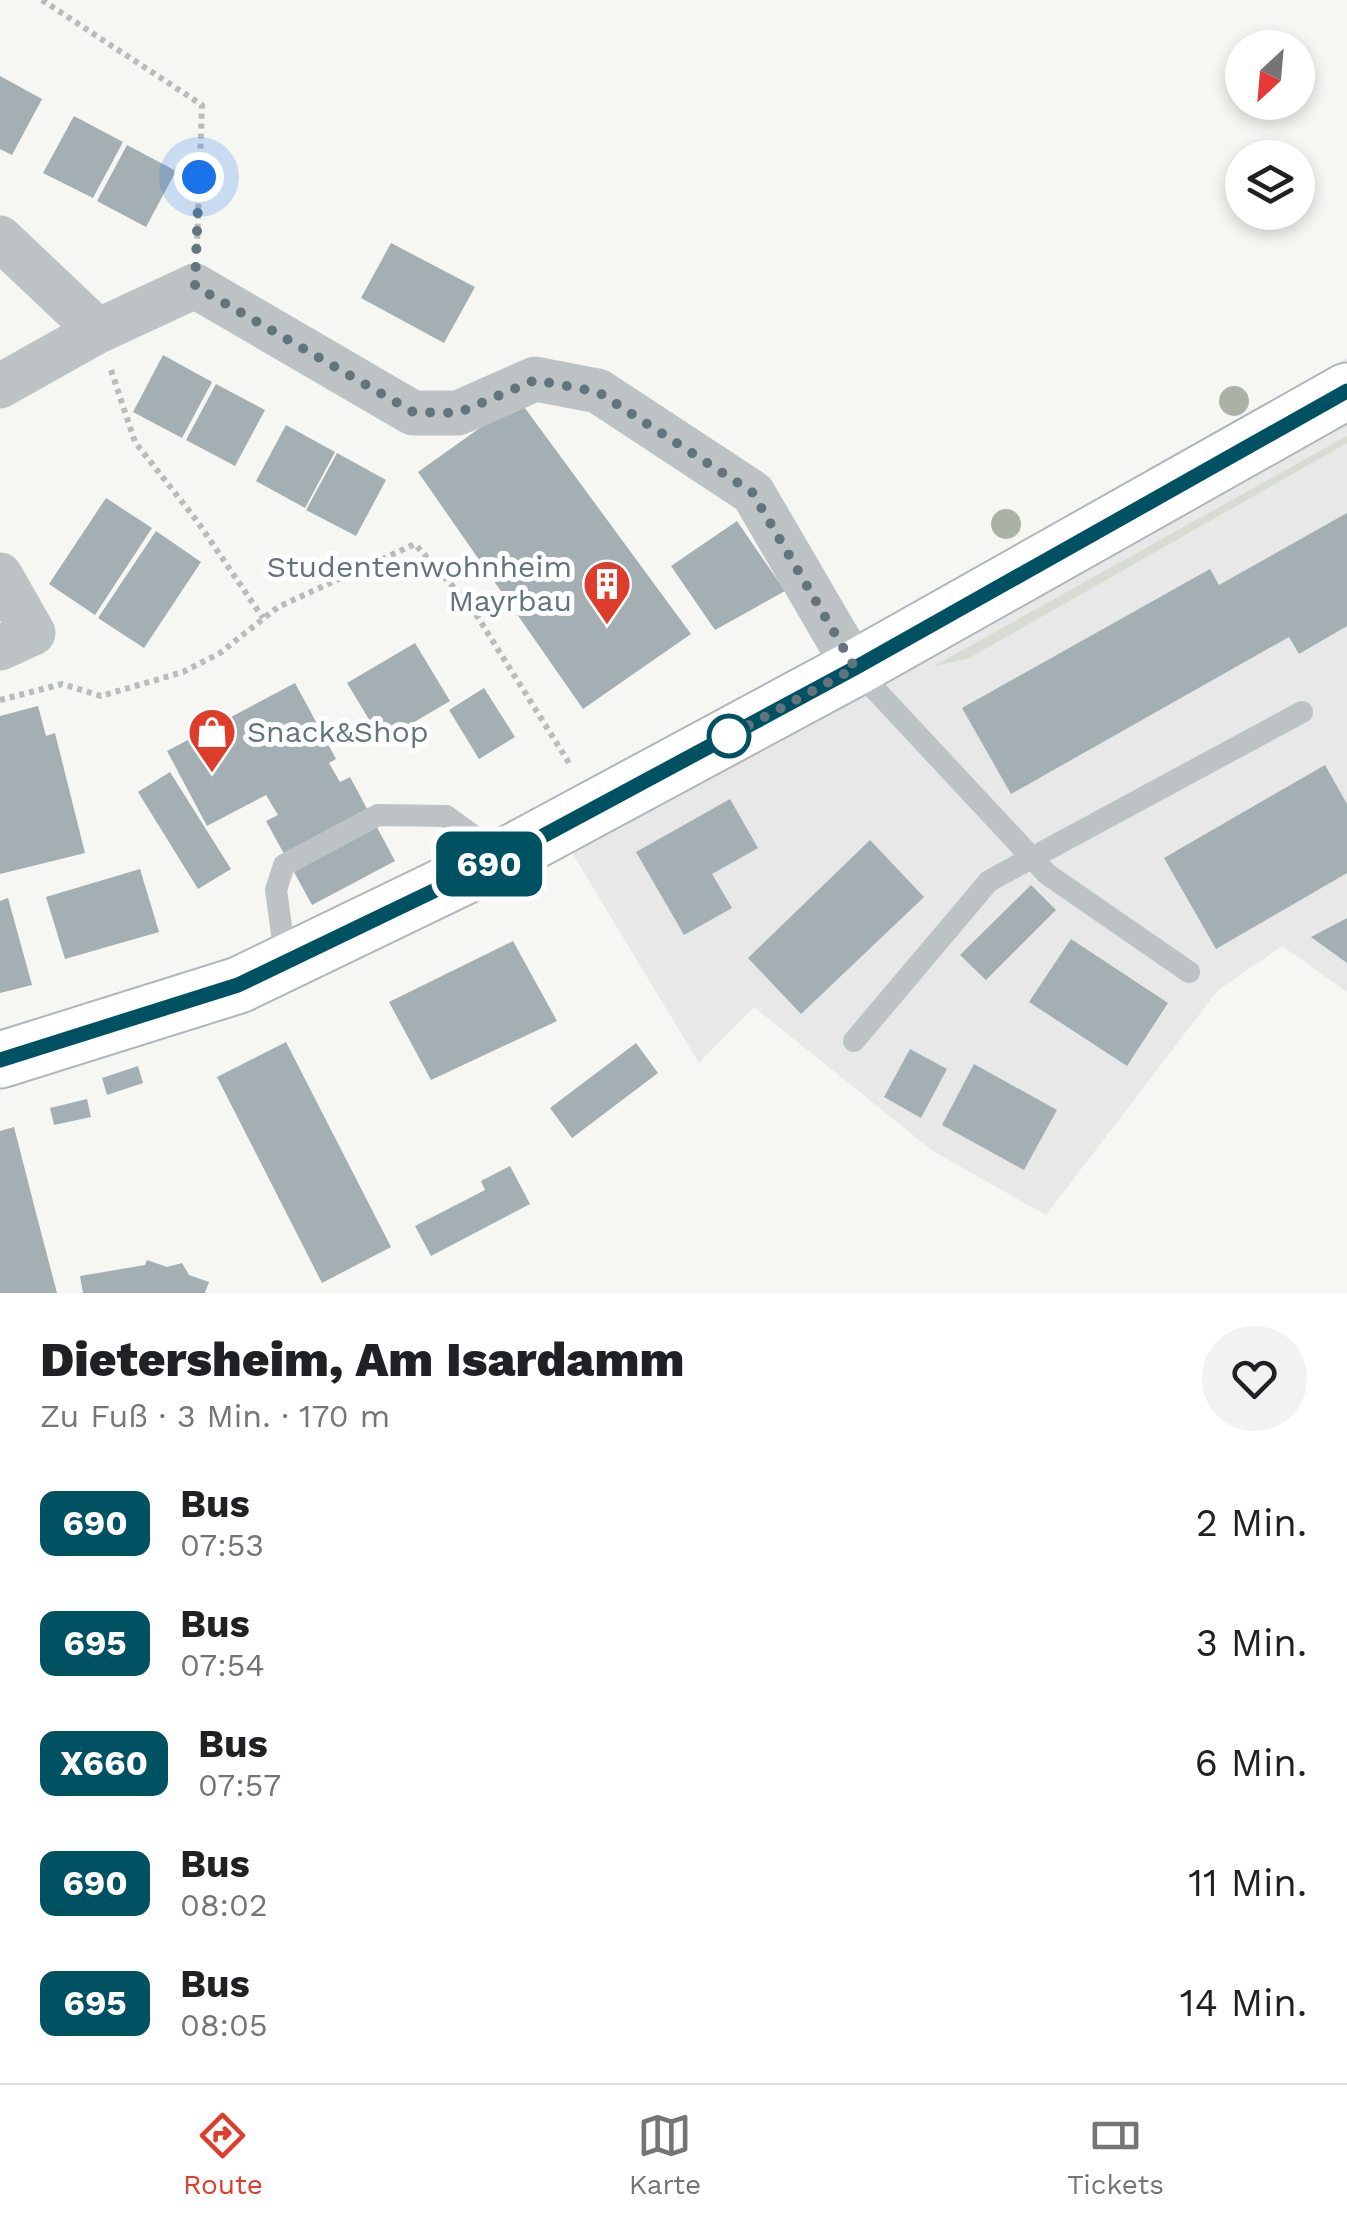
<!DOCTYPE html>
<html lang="de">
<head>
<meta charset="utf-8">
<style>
  :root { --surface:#fff; --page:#f2f2f2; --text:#202124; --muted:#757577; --line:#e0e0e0; --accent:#de3d2b }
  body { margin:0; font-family:"Work Sans",sans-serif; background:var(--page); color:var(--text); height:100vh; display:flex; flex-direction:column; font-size:38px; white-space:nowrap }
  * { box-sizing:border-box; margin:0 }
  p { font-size:32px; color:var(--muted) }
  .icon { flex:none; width:55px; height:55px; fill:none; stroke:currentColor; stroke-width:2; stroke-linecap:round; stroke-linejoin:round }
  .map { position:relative; height:1293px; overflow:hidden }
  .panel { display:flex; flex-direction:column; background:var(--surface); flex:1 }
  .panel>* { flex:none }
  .badge { padding:0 20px; border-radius:15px; font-size:35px; line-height:65px }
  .needle { width:65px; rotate:206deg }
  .controls { position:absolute; left:1225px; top:30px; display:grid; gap:20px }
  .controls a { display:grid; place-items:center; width:90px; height:90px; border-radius:50%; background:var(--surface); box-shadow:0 5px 15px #0003; font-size:50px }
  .you { position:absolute; width:50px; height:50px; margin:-25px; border:8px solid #fff; border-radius:50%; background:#1a73e8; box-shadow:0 0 0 15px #1a73e833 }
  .map>.badge { position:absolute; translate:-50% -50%; box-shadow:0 0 0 5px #fff }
  .round { display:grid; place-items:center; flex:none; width:105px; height:105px; border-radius:52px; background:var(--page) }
  .summary { display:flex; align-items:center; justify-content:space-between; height:170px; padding:0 40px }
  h1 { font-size:48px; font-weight:800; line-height:75px }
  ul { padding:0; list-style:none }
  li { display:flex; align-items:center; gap:30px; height:120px; padding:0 40px }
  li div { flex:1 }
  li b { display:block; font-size:38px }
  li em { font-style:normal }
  li .badge { min-width:110px; font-weight:700; text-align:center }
  .menu { display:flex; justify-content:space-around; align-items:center; height:140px; border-top:2px solid var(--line); background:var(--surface); font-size:28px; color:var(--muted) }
  .menu a { display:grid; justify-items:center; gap:5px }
  .menu .current { color:var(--accent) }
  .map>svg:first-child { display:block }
  .built { fill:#e7e8e7 }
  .grass { fill:#d7dbd2 }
  .building { fill:#a4afb3 }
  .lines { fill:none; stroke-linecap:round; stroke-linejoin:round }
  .secondary-casing { stroke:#b0b7ba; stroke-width:59 }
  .path { stroke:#b8bcbd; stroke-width:6; stroke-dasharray:5 5; stroke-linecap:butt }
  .lane { stroke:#bdc3c5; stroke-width:22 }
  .street { stroke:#bdc3c5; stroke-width:45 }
  .secondary { stroke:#fff; stroke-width:55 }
  .tree { fill:#aab2a5 }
  .line-casing { stroke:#fff; stroke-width:22 }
  .line { stroke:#005262; stroke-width:15 }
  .walk { stroke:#62757d; stroke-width:10; stroke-dasharray:0 18 }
  .stop-dot { fill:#fff; stroke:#005262; stroke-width:5 }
  .labels { text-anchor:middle; stroke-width:10; stroke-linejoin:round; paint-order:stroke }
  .poi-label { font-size:30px; fill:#62757d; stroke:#fff; text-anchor:end }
</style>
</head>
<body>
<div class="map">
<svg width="1347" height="1293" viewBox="0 0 1347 1293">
  <rect width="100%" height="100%" fill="#f6f6f3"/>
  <path class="built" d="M1347,358V992L1282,946L1218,990L1046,1215L933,1151L754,1007L699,1063L571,851L915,667L884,623Z"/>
  <path class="grass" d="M1347,436V443L969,658L932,667Z"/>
  <path class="building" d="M0,76L42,99L12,155L0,149Z
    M74,116L123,142L93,198L43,173Z
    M127,145L176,171L146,227L97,201Z
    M391,243L475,287L444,343L361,298Z
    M163,355L212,382L182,438L133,412Z
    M216,384L265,410L235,466L186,440Z
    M519,400L691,634L583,709L418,472Z
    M286,425L335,452L305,508L256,481Z
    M337,453L386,480L356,536L306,510Z
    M106,498L152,528L95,615L49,584Z
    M1347,513V626L1299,654L1289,637L1011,794L962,708L1210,569L1219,585Z
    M737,521L785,591L715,630L671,566Z
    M156,531L201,562L144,648L98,618Z
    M415,643L450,701L382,741L347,683Z
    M295,683L336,759L329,763L340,782L350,777L395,861L312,905L266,821L278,815L266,795L207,826L167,751Z
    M484,688L515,737L479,759L449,710Z
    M38,706L46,736L55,733L85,853L0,874V716Z
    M1325,765L1347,804V873L1216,949L1164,858Z
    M170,772L231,869L198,889L138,792Z
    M730,799L758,848L712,874L732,908L684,935L636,852Z
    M870,840L924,897L801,1014L748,958Z
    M140,869L159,932L65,959L46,897Z
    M1031,885L1056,910L986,980L960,955Z
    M8,898L32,985L0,993V901Z
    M1347,918V963L1311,937Z
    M1071,939L1168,1003L1127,1066L1029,1002Z
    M513,941L557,1021L431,1080L389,1002Z
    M286,1042L391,1247L322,1283L217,1077Z
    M636,1043L658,1073L572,1138L550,1108Z
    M910,1049L947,1069L921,1118L884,1097Z
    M974,1064L1057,1110L1024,1170L942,1125Z
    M138,1066L143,1083L107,1095L102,1078Z
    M87,1099L91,1117L54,1125L50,1108Z
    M14,1127L36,1213L57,1293H0V1131Z
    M510,1166L530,1204L431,1256L415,1226L485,1190L481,1181Z
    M147,1260L167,1267L182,1263L189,1275L209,1282L205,1293H83L80,1276L145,1265Z"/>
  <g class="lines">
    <g class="secondary-casing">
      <path id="secondary" d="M0,1060L239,985L502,858L855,668L1347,391"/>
    </g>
    <path class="path" d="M42,0L202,105L197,245
      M111,370L135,442L197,521L263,618
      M0,700L62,684L101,696L183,672L220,653L278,607L415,544L472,608L571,766"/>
    <path class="lane" d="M855,668L1047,874L1189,972
      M286,963L276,890L284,865L378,815L446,816L501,856
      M854,1041L989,881L1302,712"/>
    <path class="street" d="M0,238L98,331
      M0,386L98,331L195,286L413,413H458L535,379L598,391L753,493L855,668
      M0,575L33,633L0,648"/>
    <use href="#secondary" class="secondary"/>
  </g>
  <g class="tree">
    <circle cx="1234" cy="401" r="15"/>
    <circle cx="1006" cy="524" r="15"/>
  </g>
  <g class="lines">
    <g class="line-casing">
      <path id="line" d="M0,1060L238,985L502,858L855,668L1347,391"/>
    </g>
    <use href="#line" class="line"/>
    <path class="walk" d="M199,177L195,286L413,412L458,413L535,380L598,392L752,492L855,668L729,736"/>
  </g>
  <defs>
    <g id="building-pin" transform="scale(2.5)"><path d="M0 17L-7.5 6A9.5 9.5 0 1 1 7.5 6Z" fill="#de3d2b" stroke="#fff"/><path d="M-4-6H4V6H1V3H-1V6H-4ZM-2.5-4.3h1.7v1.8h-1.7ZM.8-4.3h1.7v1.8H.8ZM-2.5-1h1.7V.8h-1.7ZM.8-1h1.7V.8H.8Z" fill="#fff"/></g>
    <g id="shop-pin" transform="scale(2.5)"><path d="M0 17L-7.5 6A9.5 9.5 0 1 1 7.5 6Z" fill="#de3d2b" stroke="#fff"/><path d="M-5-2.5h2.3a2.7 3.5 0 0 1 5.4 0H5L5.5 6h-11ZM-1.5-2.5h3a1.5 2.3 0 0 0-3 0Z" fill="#fff"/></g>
  </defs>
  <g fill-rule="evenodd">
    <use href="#building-pin" x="607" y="584"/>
    <use href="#shop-pin" x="212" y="732"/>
  </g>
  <circle class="stop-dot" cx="729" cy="736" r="20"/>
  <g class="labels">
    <g class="poi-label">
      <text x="572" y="577">Studentenwohnheim<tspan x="572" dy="34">Mayrbau</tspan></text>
      <text x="247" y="742" text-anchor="start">Snack&amp;Shop</text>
    </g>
  </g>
</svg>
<div class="controls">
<a><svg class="needle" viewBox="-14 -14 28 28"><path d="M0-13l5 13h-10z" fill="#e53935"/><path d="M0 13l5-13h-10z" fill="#757577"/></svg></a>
<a><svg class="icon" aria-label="layers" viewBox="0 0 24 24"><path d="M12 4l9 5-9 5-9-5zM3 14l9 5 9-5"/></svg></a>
</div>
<div class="you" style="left:199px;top:177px"></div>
<b class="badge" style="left:489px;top:864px;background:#005262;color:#fff">690</b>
</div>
<section class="panel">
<div class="summary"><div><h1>Dietersheim, Am Isardamm</h1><p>Zu Fuß · 3 Min. · 170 m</p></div><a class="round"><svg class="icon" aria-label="heart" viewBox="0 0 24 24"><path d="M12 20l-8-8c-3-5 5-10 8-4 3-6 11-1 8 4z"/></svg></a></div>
<ul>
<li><span class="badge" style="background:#005262;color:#fff">690</span><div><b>Bus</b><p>07:53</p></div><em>2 Min.</em></li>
<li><span class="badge" style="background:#005262;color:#fff">695</span><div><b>Bus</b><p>07:54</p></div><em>3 Min.</em></li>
<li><span class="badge" style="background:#005262;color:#fff">X660</span><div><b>Bus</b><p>07:57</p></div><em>6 Min.</em></li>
<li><span class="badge" style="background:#005262;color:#fff">690</span><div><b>Bus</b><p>08:02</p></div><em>11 Min.</em></li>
<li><span class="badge" style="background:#005262;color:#fff">695</span><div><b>Bus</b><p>08:05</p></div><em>14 Min.</em></li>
</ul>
</section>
<nav class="menu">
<a class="current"><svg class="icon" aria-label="directions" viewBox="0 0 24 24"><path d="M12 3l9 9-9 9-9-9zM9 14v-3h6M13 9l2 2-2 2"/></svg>Route</a>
<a><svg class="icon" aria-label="map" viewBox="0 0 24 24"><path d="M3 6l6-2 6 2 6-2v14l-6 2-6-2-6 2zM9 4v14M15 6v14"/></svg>Karte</a>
<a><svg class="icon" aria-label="tickets" viewBox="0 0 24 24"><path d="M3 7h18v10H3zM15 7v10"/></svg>Tickets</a>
</nav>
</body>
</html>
